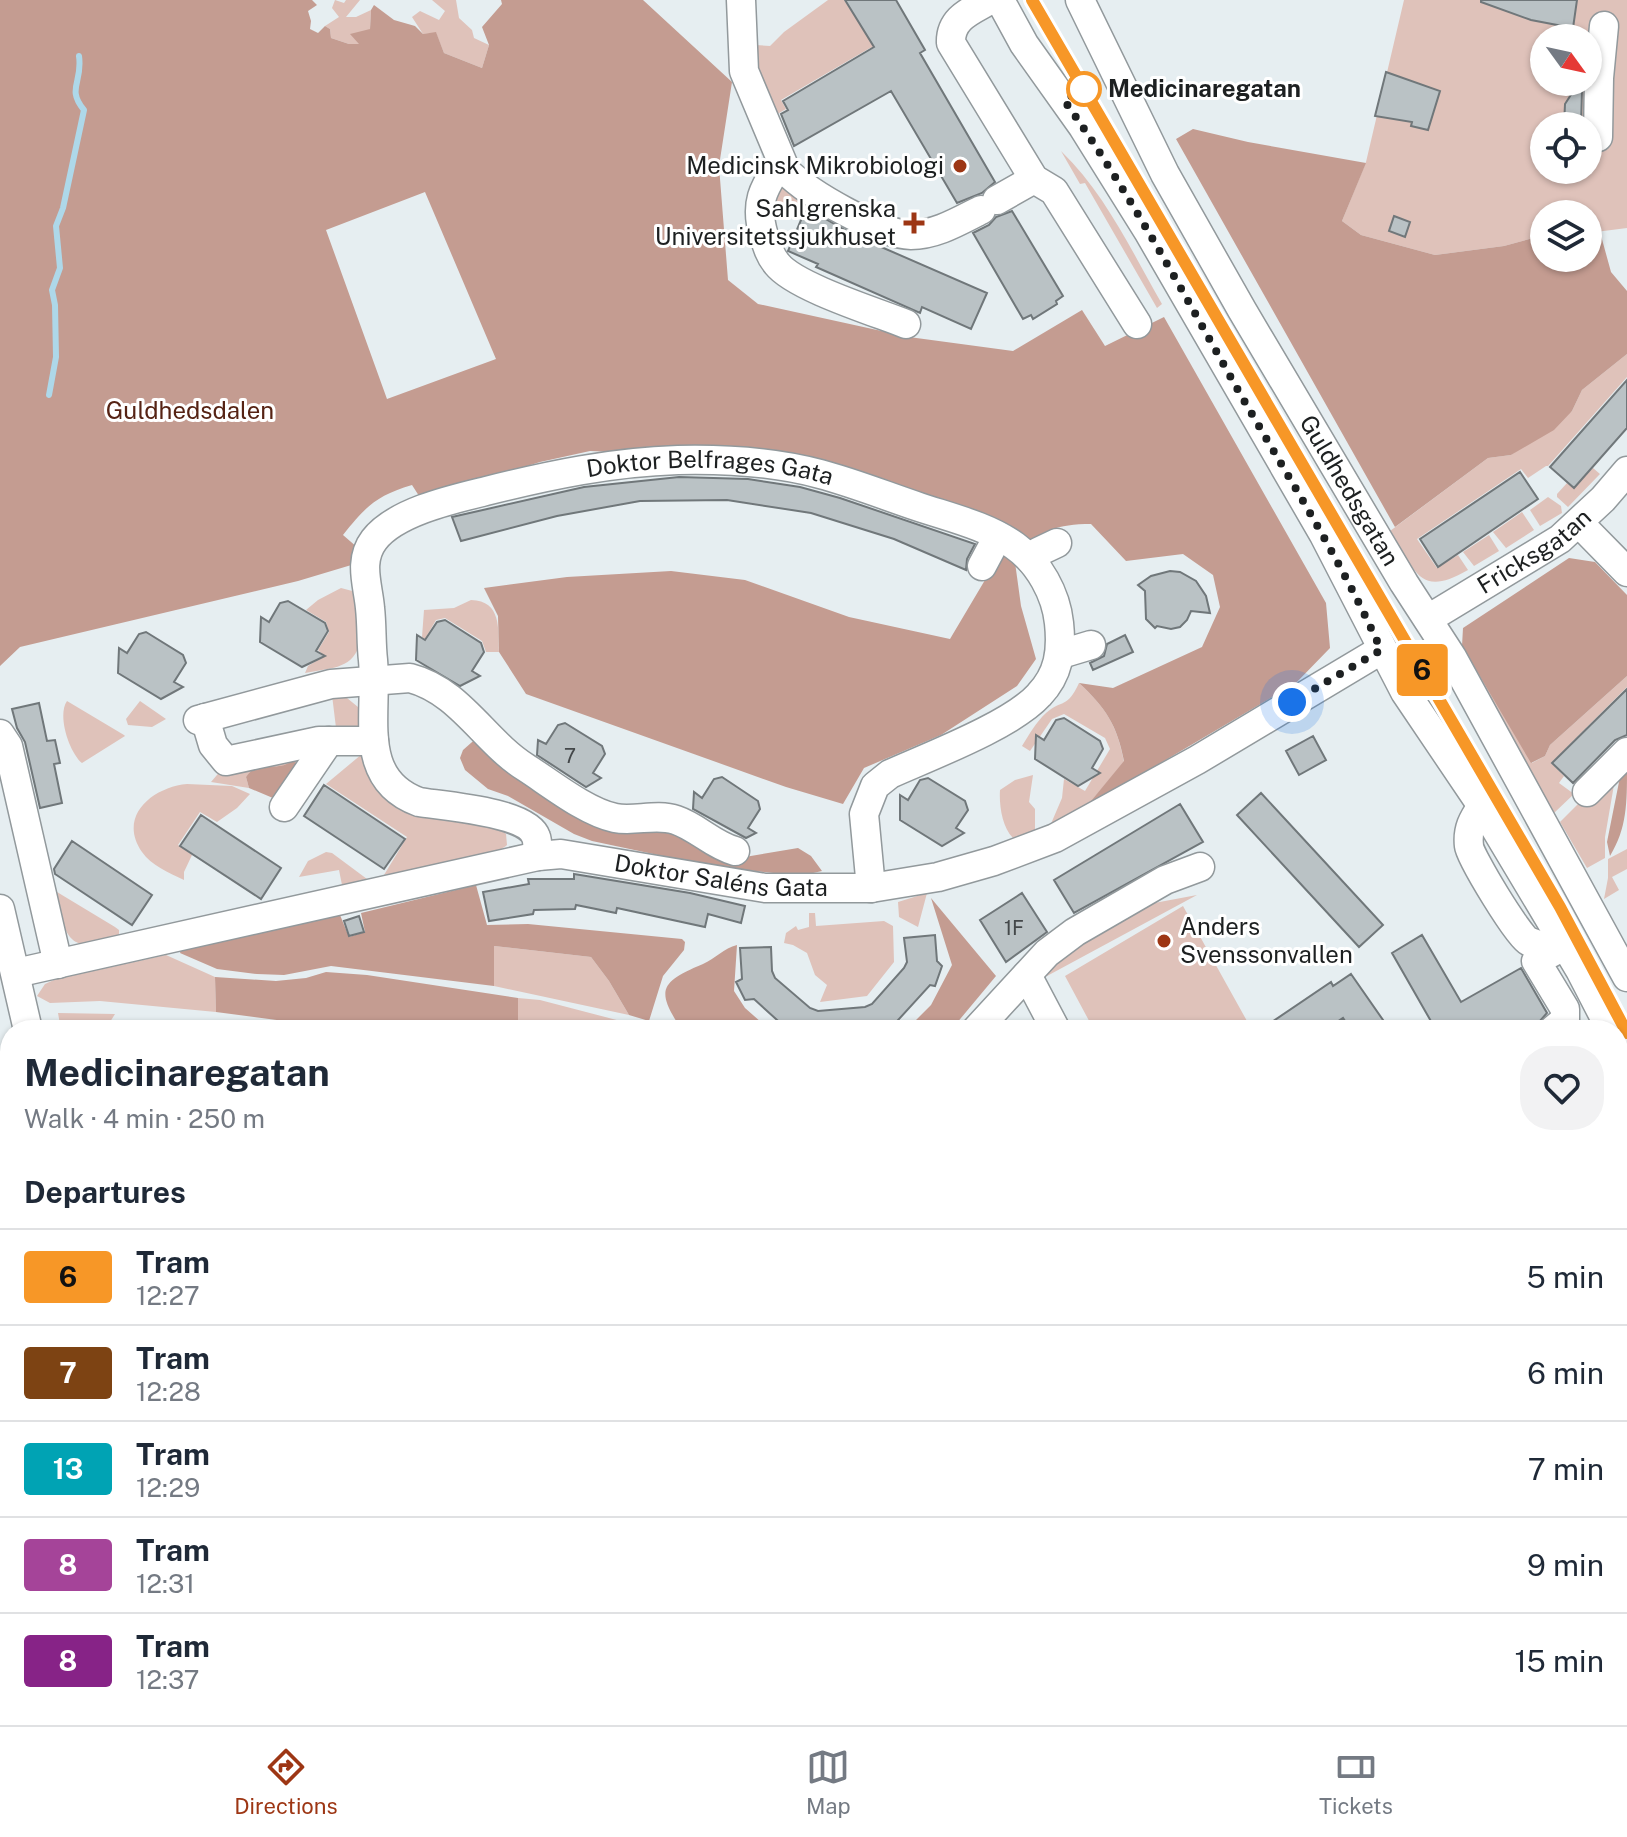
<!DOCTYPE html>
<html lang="en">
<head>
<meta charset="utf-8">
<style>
  :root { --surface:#fff; --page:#f2f2f3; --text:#1f2937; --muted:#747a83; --line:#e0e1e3; --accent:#9d3614 }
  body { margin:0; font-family:"Public Sans",sans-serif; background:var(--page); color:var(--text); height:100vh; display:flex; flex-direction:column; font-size:30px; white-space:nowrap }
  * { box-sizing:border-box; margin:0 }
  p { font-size:26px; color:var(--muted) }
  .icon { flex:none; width:44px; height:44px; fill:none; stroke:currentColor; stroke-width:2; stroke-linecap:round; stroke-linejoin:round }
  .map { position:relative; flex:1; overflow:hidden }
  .details { position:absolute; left:0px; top:1020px; width:1628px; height:706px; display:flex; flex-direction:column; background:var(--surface); border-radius:32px 32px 0 0; box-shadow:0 2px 6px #0004 }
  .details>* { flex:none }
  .badge { padding:0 16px; border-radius:6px; font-size:28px; line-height:52px }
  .needle { width:52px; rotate:123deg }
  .tools { position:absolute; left:1530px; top:24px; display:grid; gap:16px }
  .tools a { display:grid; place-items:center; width:72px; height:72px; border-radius:50%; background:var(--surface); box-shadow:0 2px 6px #0004; font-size:40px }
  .you { position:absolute; width:40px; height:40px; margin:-20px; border:6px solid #fff; border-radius:50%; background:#1a73e8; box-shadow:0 0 0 12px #1a73e833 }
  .map>.badge { position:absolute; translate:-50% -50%; box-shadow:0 0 0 4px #fff }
  h2 { padding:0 24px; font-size:30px; line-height:72px }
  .round { display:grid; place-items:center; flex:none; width:84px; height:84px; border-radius:32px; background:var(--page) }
  .overview { display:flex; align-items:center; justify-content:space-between; height:136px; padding:0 24px }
  h1 { font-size:38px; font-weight:700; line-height:60px }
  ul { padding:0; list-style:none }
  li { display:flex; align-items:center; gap:24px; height:96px; padding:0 24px; border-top:2px solid var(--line) }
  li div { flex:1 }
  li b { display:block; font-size:30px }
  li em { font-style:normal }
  li .badge { min-width:88px; font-weight:700; text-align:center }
  .dock { display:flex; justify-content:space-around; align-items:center; height:112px; border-top:2px solid var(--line); background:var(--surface); font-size:22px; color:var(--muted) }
  .dock a { display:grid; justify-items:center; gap:4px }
  .dock .current { color:var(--accent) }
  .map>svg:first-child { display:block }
  .green { fill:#dfc2ba; fill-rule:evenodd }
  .forest { fill:#c49c91; fill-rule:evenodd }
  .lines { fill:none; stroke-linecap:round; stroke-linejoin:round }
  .stream { stroke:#aed8e9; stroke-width:6 }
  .building { fill:#bac2c5; stroke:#70777a; stroke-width:2 }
  .minor-casing { stroke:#92999c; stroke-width:31 }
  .minor { stroke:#fff; stroke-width:28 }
  .tram { stroke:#4e5254; stroke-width:2 }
  .line-casing { stroke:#fff; stroke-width:18 }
  .line { stroke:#f79727; stroke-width:12 }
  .walk { stroke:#1d2021; stroke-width:8; stroke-dasharray:0 14.4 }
  .stop-dot { fill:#fff; stroke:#f79727; stroke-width:4 }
  .poi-dot { fill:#9d3614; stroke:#fff; stroke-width:3 }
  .labels { text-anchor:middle; stroke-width:6; stroke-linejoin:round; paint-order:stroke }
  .number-label { font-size:20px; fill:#44484a }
  .stop-label { font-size:24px; font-weight:bold; fill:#1d2021; stroke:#fff; text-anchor:start }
  .poi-label { font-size:24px; fill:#1d2021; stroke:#fff; text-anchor:end }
  .park-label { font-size:24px; fill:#562314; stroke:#fff }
  .street-label { font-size:24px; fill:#1d2021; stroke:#fff }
</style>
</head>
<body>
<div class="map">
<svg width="1627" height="1725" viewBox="0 0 1627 1725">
  <rect width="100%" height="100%" fill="#e6eef1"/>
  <path class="green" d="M335,0L344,3L346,0H360L346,17H356L371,10L370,29L359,44H349L331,38L330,29L325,26L339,17L332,8Z
    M432,0H456L459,18L472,30L474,38L489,45L482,68L444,53L436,33L423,34L412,17L420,11L439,20L445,11Z
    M828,0H844L875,47L870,48L781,100L786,109L774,116L759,70L755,45L770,46L784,32Z
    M1404,0H1627V228L1588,233V214H1544V235L1504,246L1435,255L1361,235L1342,221L1366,162ZM1544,38H1588V82H1544ZM1544,126H1588V170H1544Z
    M1061,151C1105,193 1132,252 1162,304L1157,308L1085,183L1080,184Z
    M779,183L800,199L797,208L793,207L787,219L768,208Z
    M1627,354V377L1548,466H1546L1528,478L1521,469L1417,539L1437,568L1458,555L1468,570C1418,599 1416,570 1390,531L1488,458L1511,455L1572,411L1582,390Z
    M1593,468L1600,474L1568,507L1557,497V494L1567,483L1574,488Z
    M1548,497L1561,506L1562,513L1540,526L1530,510Z
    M1522,512L1534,530L1506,548L1493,532Z
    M1489,535L1499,551L1474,566L1463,552Z
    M341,588L356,592L359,646C351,670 328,668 305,673L308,666L316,661L321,653L318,650L329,632L326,622L306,610L318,600Z
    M471,600C502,601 498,629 499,652H486L482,641L445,618L436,620L425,639L422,637L424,610L454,608Z
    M1480,676L1532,763L1545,756L1550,745L1627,676V687L1551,763L1564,776L1559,783L1574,794L1554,813L1498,717L1482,686Z
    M1079,683C1106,708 1117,725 1124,762L1086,807L1050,826L1062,798L1064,779L1085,791L1110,749L1105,738L1064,714L1052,719L1030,751L1022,746C1029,735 1036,722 1046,713C1062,699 1067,709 1079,683Z
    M332,695L347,698L358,707L362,736H337Z
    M67,701L124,735L125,736L82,763C69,752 57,715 67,701Z
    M140,701L166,719L152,727L128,725L126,719Z
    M311,747L304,766H259L246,777L249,788L211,782L222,769Z
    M362,754C382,818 439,820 497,827L506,834L507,845C494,859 408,871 384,875L407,837L326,784Z
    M1033,775L1029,802L1035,809V830L1013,838C1002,827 999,805 1000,790L1015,780Z
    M1615,779L1605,837V858L1587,868L1560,822L1580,802Z
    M187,784L232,786L250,794L237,808L217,822L200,812L178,845L192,855L184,872V880C169,873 151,865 142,852C117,816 153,787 187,784Z
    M1627,849V869L1612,877L1619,890L1604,899L1608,878V859Z
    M326,852L332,853L367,879L342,885L339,870L299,877L308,861Z
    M57,892L115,927L119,930V935C92,947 70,953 62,919C59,910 57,901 57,892Z
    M927,893L918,927L899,917L898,902Z
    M1197,895L1047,976L1046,973L1055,955L1133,907Z
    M1183,906L1252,1030H1094L1065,976Z
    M809,913H815L816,926L884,921L893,926L894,962L867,996L820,1002L827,985L815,975L807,953L793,945L784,943L786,933L796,926L798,930L809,927Z
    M494,946L591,957L609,981L629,1015L494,986Z
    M166,955L215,977L216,1012L100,1001L50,1003L37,996L45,984L56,979Z
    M518,998L540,1000L655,1030H518Z
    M58,1013L115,1014L105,1030H61Z
    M10,1282V1347L0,1344V1289Z
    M0,1476L10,1511V1552L0,1544Z
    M1618,1489L1624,1492L1627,1516L1625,1654L1618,1667Z
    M1050,1716H1171L1170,1725H1064Z"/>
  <path class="forest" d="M0,0H312L317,5L308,11L311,21L310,29L318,33L325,26L330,29L331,38L349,44H359L350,34L370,29L371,10L374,5L394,20L415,26L423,34L436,32L444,53L482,68L489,45L482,27L502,4L501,0H643L732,82L719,166L728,280L758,304L909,337L1013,351L1082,310L1105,346L1164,317L1326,603L1330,648L1296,683L1086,807L1124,761C1117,725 1106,708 1079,683L1113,688L1202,647L1220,607L1213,575L1183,554L1126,561L1091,524C1056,524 1040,531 1014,555L1021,606L1036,659L1017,686L941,735L864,768L843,804L786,787L526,694L499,652L498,616L484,588L567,577L671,571L745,580L849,617L950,639L985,580L992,538L954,512L663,454L590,451L540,462L421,499L412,485C376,496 366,506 343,535L358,548V563L298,581L20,647L0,666ZM425,192L496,359L387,399L326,230Z
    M1193,129L1248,142L1366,163L1342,221L1361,235L1435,255L1504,246L1544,235V258H1588V233L1600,232L1611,272L1627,291V354L1582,390L1572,411L1554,430L1511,455L1488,458L1395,527L1176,139Z
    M1569,558L1595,562L1627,595V676L1550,745L1545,756L1531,763L1462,646L1463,628Z
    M480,735L497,749L653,824L739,858L798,848L811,856L822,871L800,876L710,866L592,841L574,834L508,796L488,789L465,770L460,758L463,750Z
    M292,761L304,766L280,801L249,788L246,777C258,758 277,773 292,761Z
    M1627,769C1627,803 1627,828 1610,856L1607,842L1620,777Z
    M476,885L487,925L528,924L682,939L685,942L684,950L663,976L649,1021L629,1015L609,981L591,957L494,946V986L331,966L284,975L257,974L217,969L180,953L181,950L340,915L349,937L365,932L361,913Z
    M931,898L996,976L951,1030H906L931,1005L952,965Z
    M737,945L734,991L745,1008L770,1030H682C655,990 660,982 703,964C715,959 724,948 737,945Z
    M326,972L367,975L518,998V1030H352L216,1012L215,977L276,981L306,978Z
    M250,1716H310L315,1725H228L227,1720Z"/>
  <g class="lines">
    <path class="stream" d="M49,395L56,357L55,305L52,290L60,268L56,226L63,208L84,110C66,88 83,83 79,56"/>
  </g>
  <path class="building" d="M845,0H896L925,50L920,53L995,182L982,193L957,203L891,91L794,146L781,114L788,110L783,101L874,47Z
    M1481,0H1577L1573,28L1531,20L1481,2Z
    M1386,72L1440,91L1428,130L1411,126L1412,122L1375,116Z
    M1574,90H1582L1581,126H1564L1565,104Z
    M806,208L856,236L987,293L971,329L922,307L920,313L816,267L818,264L788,251Z
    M1012,211L1063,296L1056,301L1057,304L1033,319L1031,315L1023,319L973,233L989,225L996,217Z
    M1394,216L1410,222L1405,237L1389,231Z
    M1627,380V428L1574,488L1550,467Z
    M1520,472L1538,499L1438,567L1420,539Z
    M679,477L748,479L800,487L840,498L975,544L967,559L966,570L894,539L811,513L727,500L640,501L557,516L461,541L452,517L584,487Z
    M1170,571L1180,572L1196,581L1206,596L1210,613L1191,611L1187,620L1180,627L1171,629L1157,626L1155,628L1146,619L1145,591L1138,585L1151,576Z
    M288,601L325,623L328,631L316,651L325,656L302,667L260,642L261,617L269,622L280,603Z
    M445,620L481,643L484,652L472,671L480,676L460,686L416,660L417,635L425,640L437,622Z
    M146,632L183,655L186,663L174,682L183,687L161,699L118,673L119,648L127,653L139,634Z
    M1125,635L1133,652L1093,670L1090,663L1104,656L1107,644Z
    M1627,689V735L1615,740L1573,783L1552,763Z
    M39,703L47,741L55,740L60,763L54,764L62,803L40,808L25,742L17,728L12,709Z
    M1064,718L1100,741L1103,749L1092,768L1100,773L1078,786L1035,759L1036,735L1044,740L1056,720Z
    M565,723L602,746L605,754L593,773L601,778L586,787L537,755L538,740L546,744L558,725Z
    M1313,736L1326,760L1299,775L1286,751Z
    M722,777L758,801L760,809L748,828L756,833L746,838L693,809L694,792L702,798L714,779Z
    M928,778L965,801L968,810L956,828L964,833L942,846L900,820V795L908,800L920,780Z
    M324,785L405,839L384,869L304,816Z
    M1261,793L1383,925L1359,947L1237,815Z
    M1180,804L1203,842L1074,913L1054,880Z
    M201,815L281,868L261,899L180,846Z
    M72,841L152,895L132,925L55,874L54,869Z
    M574,874L690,893L745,906L741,923L708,914L705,927L617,908L616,913L576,905L575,909L534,910L533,914L489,921L483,892L529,884L528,879H574Z
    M1022,893L1047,932L1006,962L980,920Z
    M359,916L364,932L349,936L344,921Z
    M935,935L937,961L942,966L935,986L930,985L889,1030H788L754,999L745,1000L736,982L742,979L740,948L771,947L772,971L775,978L810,1008L818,1011L865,1007L872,1004L904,968L907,962L904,938Z
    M1422,935L1461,1002L1521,968L1547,1013L1532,1030H1436L1392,953Z
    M1351,974L1390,1030H1351L1343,1018L1325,1030H1260L1331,982L1333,986Z"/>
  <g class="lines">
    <g class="minor-casing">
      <g id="minor">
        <path d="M741,0L744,71L786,171C809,194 878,234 911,235C936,235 959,221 981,210"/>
        <path d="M990,0C971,11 950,18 951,43L1034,179L1054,191L1137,324"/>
        <path d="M1000,0L1024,44L1083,127L1148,231L1324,535L1405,692L1482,806L1580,970L1611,1030"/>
        <path id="s1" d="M1080,0L1165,174L1242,310L1404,583L1452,657L1627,977"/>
        <path d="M1598,137L1599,78L1604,26"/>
        <path d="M781,162C763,188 754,204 764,236C767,246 770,256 777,264C795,287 876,312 906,324"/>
        <path d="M997,200L1034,179"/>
        <path d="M1579,523L1627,572"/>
        <path d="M1031,560L1038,552L1057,543"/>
        <path d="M982,566L998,536"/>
        <path id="s2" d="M1428,619L1560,539L1603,499L1627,471"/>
        <path d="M1061,654L1091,645"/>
        <path d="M205,718L213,745L226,761L319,741H374"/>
        <path d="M198,720L331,684L410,678C460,691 484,741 525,767C550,783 586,812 615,818C635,822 656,813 676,820C697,827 713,845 735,851"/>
        <path d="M0,734L8,746L58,964"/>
        <path d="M1587,792L1627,752"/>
        <path d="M1482,806C1473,819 1467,829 1469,846C1470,857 1519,937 1528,941C1540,947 1552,946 1565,945"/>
        <path d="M284,807L329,741"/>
        <path id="s3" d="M538,856C537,850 538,842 536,837C528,812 444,806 419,802C356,779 378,714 373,660C371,643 372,626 370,608C368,585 358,561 374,540C395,512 453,499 486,491C550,475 612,462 678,460C724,459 776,462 820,474C854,483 886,496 919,507C952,518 987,526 1015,546C1039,563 1056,594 1059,623C1062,651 1059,674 1039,695C1012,725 930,756 890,774L875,786L864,814L871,888"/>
        <path d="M0,909L28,1030"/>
        <path id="s4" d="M16,973L538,856L561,854L765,888H871L938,877L994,861L1055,838L1197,760L1381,650"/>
        <path d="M1027,975L1056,1030"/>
        <path d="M976,1030L1047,953L1075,932L1165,880L1200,867"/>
        <path d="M1553,1030L1565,1020V1009L1536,961L1564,946"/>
        <path d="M1618,1046L1627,1068"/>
        <path d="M0,1129L10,1126"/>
        <path d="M0,1248L10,1257"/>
        <path d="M1618,1249L1627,1229"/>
        <path d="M1618,1341L1627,1347"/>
        <path d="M0,1364L7,1354"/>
        <path d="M1618,1388C1623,1397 1620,1406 1627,1415"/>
        <path d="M1618,1699L1627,1703"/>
        <path d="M221,1716V1725"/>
        <path d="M321,1716V1725"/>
        <path d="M1022,1716L1035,1725"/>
        <path d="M0,1724L10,1690"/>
        <path d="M743,1725L747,1716"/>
        <path d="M921,1725L927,1716"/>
      </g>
    </g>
    <use href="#minor" class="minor"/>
    <path class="tram" d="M1032,0L1560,907L1627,1033
      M0,1191L10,1188
      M0,1206L10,1202
      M1618,1328L1627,1334"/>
  </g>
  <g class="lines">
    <g class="line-casing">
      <path id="line" d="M1032,0L1560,907L1627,1033"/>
    </g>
    <use href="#line" class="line"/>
    <path class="walk" d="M1084,89L1064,100C1128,190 1180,287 1234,383C1284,471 1340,557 1381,650L1292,702"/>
  </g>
  <circle class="stop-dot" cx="1084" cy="89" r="16"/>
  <g class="poi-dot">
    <circle cx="960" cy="166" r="8"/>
    <path d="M910 211h8v8h8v8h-8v8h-8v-8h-8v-8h8z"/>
    <circle cx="1164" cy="941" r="8"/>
  </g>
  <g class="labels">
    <g class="number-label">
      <text x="570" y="763">7</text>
      <text x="1014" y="935">1F</text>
    </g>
    <g class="stop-label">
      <text x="1108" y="97">Medicinaregatan</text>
    </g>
    <g class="poi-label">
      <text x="944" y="174">Medicinsk Mikrobiologi</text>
      <text x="896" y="217">Sahlgrenska<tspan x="896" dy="28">Universitetssjukhuset</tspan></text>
      <text x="1180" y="935" text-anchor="start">Anders<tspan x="1180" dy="28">Svenssonvallen</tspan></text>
    </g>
    <g class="park-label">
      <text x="190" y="419">Guldhedsdalen</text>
    </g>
    <g class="street-label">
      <text dy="8" stroke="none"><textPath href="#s3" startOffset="780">Doktor Belfrages Gata</textPath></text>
      <text dy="8" stroke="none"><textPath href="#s1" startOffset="560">Guldhedsgatan</textPath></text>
      <text dy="8" stroke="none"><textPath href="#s2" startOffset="126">Fricksgatan</textPath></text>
      <text dy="8" stroke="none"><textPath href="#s4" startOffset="720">Doktor Saléns Gata</textPath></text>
    </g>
  </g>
</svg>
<div class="tools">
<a><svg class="needle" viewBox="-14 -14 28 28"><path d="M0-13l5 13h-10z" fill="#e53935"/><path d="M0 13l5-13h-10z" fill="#747a83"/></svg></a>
<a><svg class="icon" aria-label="locate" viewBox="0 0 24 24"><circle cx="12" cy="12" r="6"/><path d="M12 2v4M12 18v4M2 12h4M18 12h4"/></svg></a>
<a><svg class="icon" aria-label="layers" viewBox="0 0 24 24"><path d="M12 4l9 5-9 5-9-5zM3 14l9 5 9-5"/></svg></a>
</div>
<div class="you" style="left:1292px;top:702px"></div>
<b class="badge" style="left:1422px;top:670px;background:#f79727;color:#111">6</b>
<section class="details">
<div class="overview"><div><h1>Medicinaregatan</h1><p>Walk · 4 min · 250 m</p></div><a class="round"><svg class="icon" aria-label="heart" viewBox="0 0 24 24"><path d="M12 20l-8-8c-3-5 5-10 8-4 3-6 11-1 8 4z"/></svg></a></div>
<h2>Departures</h2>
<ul>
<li><span class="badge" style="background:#f79727;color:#111">6</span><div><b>Tram</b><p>12:27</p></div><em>5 min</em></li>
<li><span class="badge" style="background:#7d4313;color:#fff">7</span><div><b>Tram</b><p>12:28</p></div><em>6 min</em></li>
<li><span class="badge" style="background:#00a3b4;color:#fff">13</span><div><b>Tram</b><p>12:29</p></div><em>7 min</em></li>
<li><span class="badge" style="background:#a54499;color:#fff">8</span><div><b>Tram</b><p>12:31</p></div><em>9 min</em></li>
<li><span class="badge" style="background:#872387;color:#fff">8</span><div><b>Tram</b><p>12:37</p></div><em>15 min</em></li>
</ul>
</section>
</div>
<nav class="dock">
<a class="current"><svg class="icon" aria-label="directions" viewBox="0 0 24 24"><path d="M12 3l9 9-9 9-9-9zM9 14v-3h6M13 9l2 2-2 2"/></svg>Directions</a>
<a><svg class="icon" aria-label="map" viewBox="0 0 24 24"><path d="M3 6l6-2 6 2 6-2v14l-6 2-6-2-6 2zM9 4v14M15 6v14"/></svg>Map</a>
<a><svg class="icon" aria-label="tickets" viewBox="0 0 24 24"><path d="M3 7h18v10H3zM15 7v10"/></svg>Tickets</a>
</nav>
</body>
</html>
